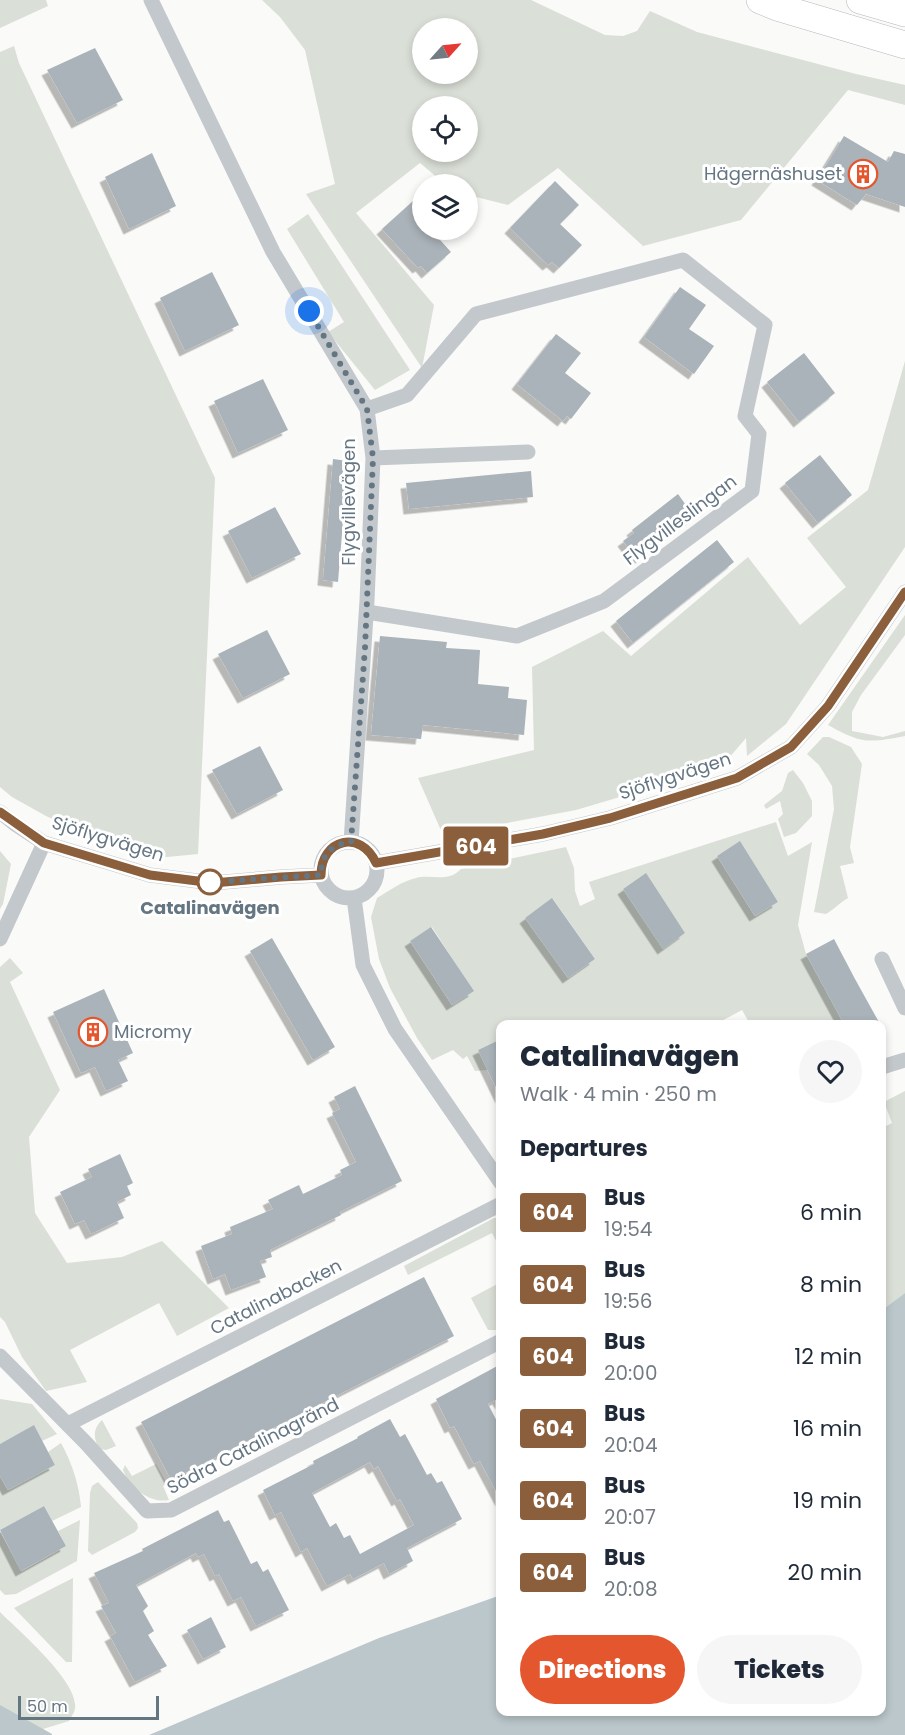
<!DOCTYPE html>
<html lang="en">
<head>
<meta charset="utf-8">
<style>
  :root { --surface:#fff; --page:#f6f6f7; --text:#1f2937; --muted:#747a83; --accent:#e4572e }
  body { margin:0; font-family:Poppins,sans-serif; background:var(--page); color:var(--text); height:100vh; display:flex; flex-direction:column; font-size:22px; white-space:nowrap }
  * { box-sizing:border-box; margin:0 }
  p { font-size:20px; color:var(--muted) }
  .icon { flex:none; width:33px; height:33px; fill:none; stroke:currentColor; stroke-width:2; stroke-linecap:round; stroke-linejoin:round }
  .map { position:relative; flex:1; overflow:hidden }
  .side { position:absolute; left:496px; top:1020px; width:390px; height:696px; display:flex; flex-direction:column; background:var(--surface); border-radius:12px; box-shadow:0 3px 9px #0003 }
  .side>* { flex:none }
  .badge { padding:0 12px; border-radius:4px; font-size:21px; line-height:39px }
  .needle { width:39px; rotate:63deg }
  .tools { position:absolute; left:412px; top:18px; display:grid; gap:12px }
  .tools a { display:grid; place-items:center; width:66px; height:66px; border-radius:50%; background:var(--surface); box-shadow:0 3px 9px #0003; font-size:30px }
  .scale { position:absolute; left:18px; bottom:15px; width:141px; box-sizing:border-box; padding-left:6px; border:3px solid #657683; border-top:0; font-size:16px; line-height:21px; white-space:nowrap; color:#657683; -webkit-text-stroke:4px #fff; paint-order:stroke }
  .you { position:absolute; width:30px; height:30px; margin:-15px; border:4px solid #fff; border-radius:50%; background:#1a73e8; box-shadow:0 0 0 9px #1a73e833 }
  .map>.badge { position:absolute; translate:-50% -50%; box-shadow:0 0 0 3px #fff }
  h2 { padding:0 24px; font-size:22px; line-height:54px }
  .round { display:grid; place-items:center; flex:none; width:63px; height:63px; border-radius:32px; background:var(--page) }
  .overview { display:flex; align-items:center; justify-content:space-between; height:102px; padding:0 24px }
  h1 { font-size:28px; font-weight:800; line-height:45px }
  .action { display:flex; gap:12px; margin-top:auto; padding:12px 24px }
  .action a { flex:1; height:69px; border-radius:36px; background:var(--accent); color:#fff; font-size:24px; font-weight:800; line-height:69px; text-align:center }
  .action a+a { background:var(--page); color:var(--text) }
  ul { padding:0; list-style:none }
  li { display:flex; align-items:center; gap:18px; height:72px; padding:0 24px }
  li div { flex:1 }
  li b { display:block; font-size:22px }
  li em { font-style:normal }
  li .badge { min-width:66px; font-weight:700; text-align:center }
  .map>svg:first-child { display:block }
  .green { fill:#dadfd7; fill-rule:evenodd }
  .water { fill:#bbc7cb }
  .building { fill:#aab3b9; fill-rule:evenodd; filter:url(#shadow) }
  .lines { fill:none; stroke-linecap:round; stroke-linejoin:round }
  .motorway-casing { stroke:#b4b9bd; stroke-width:28 }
  .minor { stroke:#c3c8cc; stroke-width:15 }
  .motorway { stroke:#fff; stroke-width:27 }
  .line-casing { stroke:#fff; stroke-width:14 }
  .line { stroke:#8b5e3c; stroke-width:9 }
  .walk { stroke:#657683; stroke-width:6; stroke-dasharray:0 10.8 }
  .stop-dot { fill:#fff; stroke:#8b5e3c; stroke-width:3 }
  .labels { text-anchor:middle; stroke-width:6; stroke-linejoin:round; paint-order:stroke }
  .poi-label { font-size:18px; fill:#657683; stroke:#fff; text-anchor:end }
  .street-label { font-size:18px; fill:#657683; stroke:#fff }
  .stop-label { font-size:18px; font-weight:bold; fill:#657683; stroke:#fff }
</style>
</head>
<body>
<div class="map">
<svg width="905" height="1735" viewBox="0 0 905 1735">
  <defs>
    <filter id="shadow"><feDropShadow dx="-5.5" dy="5.5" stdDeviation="0" flood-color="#0004"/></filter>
  </defs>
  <rect width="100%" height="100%" fill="#fafaf8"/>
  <path class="green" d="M0,0H46L48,6L0,28Z
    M262,0H531L605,35L623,36L637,31L650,11L697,32L856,74L905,85V105L848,90L741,220L643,246L558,168L508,205L468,195V184H445L420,163L356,213L434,305L422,368L306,194L335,184L305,50L280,17ZM423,28H468V74H423ZM423,106H468V152H423Z
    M14,46L19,63L215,478L198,854L167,857L100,841L46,816L12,797L0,787V52Z
    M308,214L410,370L375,390L328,332L344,322L287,229Z
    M905,361V547L786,724L747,756L746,738L721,767L576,810L443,835L418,778L534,750L532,667L603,631L631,656L748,557L800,625L846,587L807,538L868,490Z
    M905,615V635L861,695L852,712V731L883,737L905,731V736C868,743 862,744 828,725Z
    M823,737H829L851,747L862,764L850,847L854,863L840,866L848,898C839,903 835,909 826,914L814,912L834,809L832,786L819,765L807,754Z
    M793,770L803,783L812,801V816L796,833L784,837L778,819L783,814L780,801L766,809L764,805L782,791L788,773Z
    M776,822L788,856L812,842L798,925L806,954L844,1024H750L742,1010L716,1024H501V1039L478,1050L488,1070L475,1071L467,1056L463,1059L453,1050L432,1060L417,1038L390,988L379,959L371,917L377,898C389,891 402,881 416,878C432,874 448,883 461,869L566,847L574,868L575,891L580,906L595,899L589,882ZM740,842L778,902L755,916L717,856ZM645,874L685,933L663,948L623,889ZM553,899L595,959L568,978L525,918ZM432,927L473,991L452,1005L410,941Z
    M0,851L11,864L3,904L0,909Z
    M10,958L23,973L10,982L60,1090L29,1137L35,1213L67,1263L122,1257L162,1241L229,1308L177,1336L159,1303L70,1350L87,1382L46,1391L22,1357L5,1322L0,1317V967Z
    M905,1091V1293L882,1310V1128L892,1123L884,1102Z
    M494,1218H501V1250L492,1233L408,1275L404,1266Z
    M501,1282V1328L498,1330H488L471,1298Z
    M0,1399L32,1404L57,1434L42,1441L34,1426L0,1444Z
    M102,1420L116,1446L106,1450L99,1449C93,1437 93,1429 102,1420Z
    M61,1443C72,1463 79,1484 81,1507L52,1521L44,1506L0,1530V1476L8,1490L55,1465L48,1452Z
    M156,1464L167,1484L163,1486L169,1500C150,1504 129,1487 123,1470L125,1465L132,1476Z
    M98,1482L137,1523L138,1528L135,1532L92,1555L88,1551L90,1493L92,1486Z
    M80,1520L77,1561L16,1594L5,1595L0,1590V1532L22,1571L66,1546L58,1531Z
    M73,1578L72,1662H66L14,1608Z
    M0,1612C18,1630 79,1682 75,1708C75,1712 71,1717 69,1721L43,1729L52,1735H0Z"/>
  <path class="water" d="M905,1293V1735H149L379,1638L501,1595V1712H882V1310Z
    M0,1705L52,1734V1735H0Z"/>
  <path class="building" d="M95,48L123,100L77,123L47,70Z
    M844,136L888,162L894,151L905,154V207L866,194L857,205L817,180Z
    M152,153L176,206L129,229L105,177Z
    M555,181L579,205L560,224L582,245L559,268L552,262L548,265L510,228Z
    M423,192V230H431L451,252L427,273L421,266L418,268L382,229Z
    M212,272L239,325L185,351L160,298Z
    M680,287L706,305L689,329L714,346L694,374L644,337Z
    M556,334L581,353L565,373L591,393L571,419L567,416L563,421L517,384Z
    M804,353L835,393L799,422L767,382Z
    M263,379L288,430L238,453L214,401Z
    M820,455L852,495L818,523L785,483Z
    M333,459L348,461L338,582L323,580Z
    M531,471L533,497L409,509L406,483Z
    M678,494L688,508L685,510L692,519L638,560L623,541L634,533L632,530Z
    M275,507L301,554L252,578L228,531Z
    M717,540L734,562L633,643L616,621Z
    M267,630L290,674L243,698L218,654Z
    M380,636L447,642L446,648L480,650L478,684L509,687L508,698L527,700L524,735L423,725L421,739L371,735Z
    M260,746L283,790L237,814L212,770Z
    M740,841L778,902L755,916L717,856Z
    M646,873L685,933L663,949L623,889Z
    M552,898L595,959L568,978L525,918Z
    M431,927L474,991L452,1005L410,941Z
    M272,938L335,1047L313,1060L250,951Z
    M834,939L855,979L880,1024H844L806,954Z
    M104,989L133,1053L118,1060L128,1081L106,1091L95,1067L81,1073L53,1012Z
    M501,1039V1098L478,1050Z
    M355,1086L402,1181L340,1212L341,1215L270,1250L272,1257L260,1261L266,1277L231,1290L225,1274L213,1279L201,1246L232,1234L230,1227L273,1209L268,1200L299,1185L303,1194L342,1175L340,1170L356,1162L332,1113L340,1109L334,1097Z
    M120,1154L133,1183L127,1186L131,1195L117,1202L124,1218L91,1234L84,1220L75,1224L60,1192L92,1177L88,1169Z
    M424,1277L454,1336L171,1480L141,1422Z
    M501,1364V1404L498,1399L488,1404L501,1429V1501L480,1461L474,1464L454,1426L450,1428L436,1399Z
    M390,1419L400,1437L405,1434L427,1475L431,1473L437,1483L442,1481L462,1519L407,1548L413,1561L389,1574L384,1563L353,1579L350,1574L327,1586L307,1548L301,1552L281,1512L275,1515L263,1490L314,1464L313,1461L358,1438L357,1437ZM370,1462L374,1469L378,1466L397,1501L400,1499L414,1525L360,1554L350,1535L344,1538L336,1523L330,1527L312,1493Z
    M34,1425L55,1465L8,1490L0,1476V1444Z
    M44,1506L66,1546L21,1571L0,1530Z
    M218,1510L224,1522L229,1520L251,1564L257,1561L263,1572L268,1569L289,1610L256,1626L241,1597L233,1601L219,1574L215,1576L204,1554L198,1557L196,1553L136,1585L148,1606L143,1611L154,1631L148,1635L167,1666L135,1682L110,1636L116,1633L101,1606L109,1603L94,1573L143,1551L142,1549Z
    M211,1617L226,1647L203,1659L187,1630Z"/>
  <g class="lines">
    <g class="motorway-casing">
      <path id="motorway" d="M760,0L777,7L905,45
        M860,0L905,13"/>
    </g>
    <path class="minor" d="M151,0L273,252L367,409L373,458L367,601L351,842
      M373,458L528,452
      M367,612L517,636L604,601L752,491L759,434L745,416L765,325L683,260L476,314L407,395L367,409
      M0,812L15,824L44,843L150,875L213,883L281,877L321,875
      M321 870a28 28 0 1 1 56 0a28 28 0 1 1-56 0Z
      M376,863L543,834L610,818L737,778L791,747L828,706L905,592
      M354,898L363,965L395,1029L501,1183
      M0,939L44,843
      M882,959L905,1008
      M882,1067L905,1060
      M0,1356L86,1443L147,1511L171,1510L501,1341
      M68,1424L501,1204"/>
    <use href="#motorway" class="motorway"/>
  </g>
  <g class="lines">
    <g class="line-casing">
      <path id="line" d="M0,812L44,843L150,875L213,883L281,877L321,875C321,839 361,829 376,863L543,834L610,818L737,778L791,747L828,706L905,592"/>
    </g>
    <use href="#line" class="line"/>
    <path class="walk" d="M210,882L321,875C321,855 331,844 351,842L365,648L373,458L367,409L309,311"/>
  </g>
  <defs>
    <g id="building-ring" transform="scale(1.5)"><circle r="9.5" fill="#fff" stroke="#e4572e" stroke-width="1.5"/><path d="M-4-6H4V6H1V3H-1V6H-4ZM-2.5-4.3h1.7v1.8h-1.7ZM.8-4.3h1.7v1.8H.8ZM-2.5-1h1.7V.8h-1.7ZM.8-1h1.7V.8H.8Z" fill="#e4572e"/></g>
  </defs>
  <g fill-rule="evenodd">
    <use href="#building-ring" x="863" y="174"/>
    <use href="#building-ring" x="93" y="1032"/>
  </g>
  <circle class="stop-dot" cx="210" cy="882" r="12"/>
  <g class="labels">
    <g class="poi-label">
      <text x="842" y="180">Hägernäshuset</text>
      <text x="114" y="1038" text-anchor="start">Micromy</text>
    </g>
    <g class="street-label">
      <text transform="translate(349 502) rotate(-90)" y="6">Flygvillevägen</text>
      <text transform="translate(680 520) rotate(-37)" y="6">Flygvilleslingan</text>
      <text transform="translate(675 776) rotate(-18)" y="6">Sjöflygvägen</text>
      <text transform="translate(108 839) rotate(17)" y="6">Sjöflygvägen</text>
      <text transform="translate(276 1297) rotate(-27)" y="6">Catalinabacken</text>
      <text transform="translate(253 1446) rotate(-27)" y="6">Södra Catalinagränd</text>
    </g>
    <g class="stop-label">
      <text x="210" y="914">Catalinavägen</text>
    </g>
  </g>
</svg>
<div class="tools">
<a><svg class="needle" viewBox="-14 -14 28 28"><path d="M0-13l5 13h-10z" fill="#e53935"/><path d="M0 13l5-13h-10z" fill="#747a83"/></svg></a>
<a><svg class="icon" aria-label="locate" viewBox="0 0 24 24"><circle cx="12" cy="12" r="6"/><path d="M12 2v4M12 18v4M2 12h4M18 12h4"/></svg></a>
<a><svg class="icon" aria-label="layers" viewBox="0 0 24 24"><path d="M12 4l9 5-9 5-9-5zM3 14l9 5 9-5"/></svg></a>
</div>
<div class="scale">50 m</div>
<div class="you" style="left:309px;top:311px"></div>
<b class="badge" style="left:476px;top:846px;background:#8b5e3c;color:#fff">604</b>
<section class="side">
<div class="overview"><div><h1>Catalinavägen</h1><p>Walk · 4 min · 250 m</p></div><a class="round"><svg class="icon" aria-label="heart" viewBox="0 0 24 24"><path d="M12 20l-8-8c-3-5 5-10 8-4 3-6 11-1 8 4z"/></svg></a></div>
<h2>Departures</h2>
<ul>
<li><span class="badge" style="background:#8b5e3c;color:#fff">604</span><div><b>Bus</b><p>19:54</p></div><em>6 min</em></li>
<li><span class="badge" style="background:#8b5e3c;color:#fff">604</span><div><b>Bus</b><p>19:56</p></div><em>8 min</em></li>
<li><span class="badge" style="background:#8b5e3c;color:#fff">604</span><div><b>Bus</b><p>20:00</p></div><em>12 min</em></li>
<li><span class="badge" style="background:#8b5e3c;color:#fff">604</span><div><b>Bus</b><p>20:04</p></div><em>16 min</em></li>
<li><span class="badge" style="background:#8b5e3c;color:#fff">604</span><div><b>Bus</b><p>20:07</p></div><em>19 min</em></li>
<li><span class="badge" style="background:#8b5e3c;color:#fff">604</span><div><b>Bus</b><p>20:08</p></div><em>20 min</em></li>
</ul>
<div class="action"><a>Directions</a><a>Tickets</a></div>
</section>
</div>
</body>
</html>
